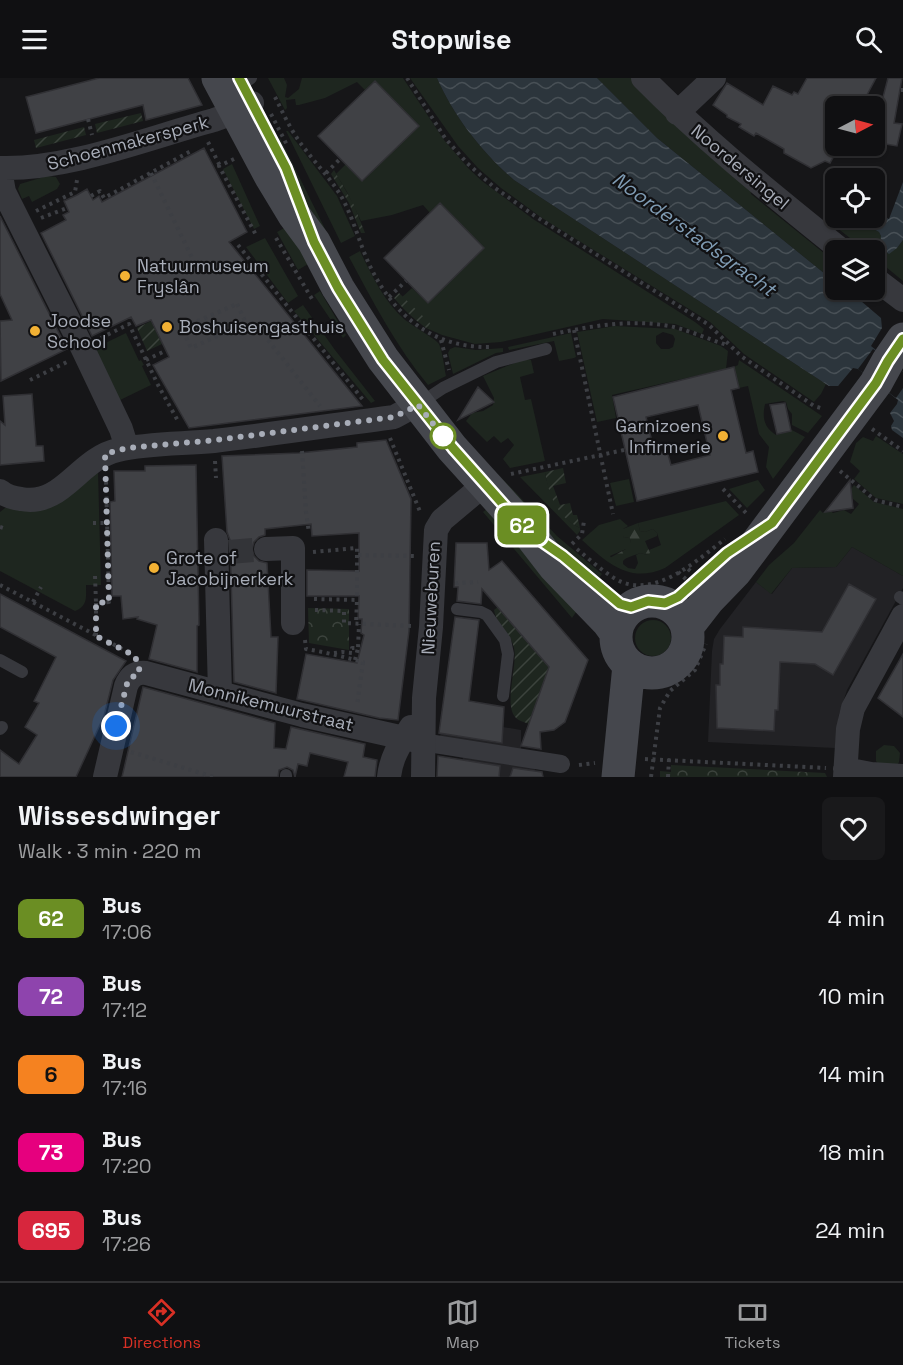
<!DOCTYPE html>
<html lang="en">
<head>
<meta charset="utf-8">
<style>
  :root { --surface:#101012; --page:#19191b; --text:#f1f3f6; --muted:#9c9d9f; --line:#303032; --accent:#d93025 }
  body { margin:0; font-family:"Space Grotesk",sans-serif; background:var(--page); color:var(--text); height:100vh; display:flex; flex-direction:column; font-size:22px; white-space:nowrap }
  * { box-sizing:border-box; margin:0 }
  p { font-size:20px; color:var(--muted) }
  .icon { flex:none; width:33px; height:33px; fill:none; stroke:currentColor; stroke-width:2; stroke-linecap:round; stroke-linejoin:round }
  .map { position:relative; height:699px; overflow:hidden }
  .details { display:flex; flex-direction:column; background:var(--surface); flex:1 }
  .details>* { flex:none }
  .badge { padding:0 12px; border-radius:9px; font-size:21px; line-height:39px }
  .needle { width:39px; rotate:84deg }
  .controls { position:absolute; left:825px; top:18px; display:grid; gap:12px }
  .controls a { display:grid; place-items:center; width:60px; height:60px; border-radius:9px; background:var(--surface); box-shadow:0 2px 4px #0004,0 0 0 2px var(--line); font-size:30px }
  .you { position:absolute; width:30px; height:30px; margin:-15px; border:4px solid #fff; border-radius:50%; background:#1a73e8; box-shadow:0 0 0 9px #1a73e833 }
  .map>.badge { position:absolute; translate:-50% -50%; box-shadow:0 0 0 3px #fff }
  .round { display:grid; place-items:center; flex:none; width:63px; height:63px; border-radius:9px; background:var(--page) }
  .overview { display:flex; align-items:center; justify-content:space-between; height:102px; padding:0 18px }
  h1 { font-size:28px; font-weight:700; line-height:45px }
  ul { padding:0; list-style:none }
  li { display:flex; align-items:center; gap:18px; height:78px; padding:0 18px }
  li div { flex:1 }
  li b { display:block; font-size:22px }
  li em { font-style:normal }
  li .badge { min-width:66px; font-weight:700; text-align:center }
  header { display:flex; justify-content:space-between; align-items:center; height:78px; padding:0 18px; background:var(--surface); font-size:27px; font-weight:700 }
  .tab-bar { display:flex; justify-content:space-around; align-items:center; height:84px; border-top:2px solid var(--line); background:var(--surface); font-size:16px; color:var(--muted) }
  .tab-bar a { display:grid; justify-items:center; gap:3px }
  .tab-bar .on { color:var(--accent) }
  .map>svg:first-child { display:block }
  .built { fill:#222225 }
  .grass { fill:#1e261f; fill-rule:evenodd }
  .forest { fill:url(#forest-firs) }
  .park { fill:url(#park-crowns) }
  .garden { fill:url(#garden-furrows) }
  .water { fill:url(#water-waves) }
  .pier { fill:#161618 }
  .building { fill:#404145; stroke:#303034; stroke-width:1.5; fill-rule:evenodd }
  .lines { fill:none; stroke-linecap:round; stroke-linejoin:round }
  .minor-tunnel { stroke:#333438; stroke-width:24; stroke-dasharray:24 12; stroke-linecap:butt }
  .path { stroke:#3d3f44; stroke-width:4; stroke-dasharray:3 4.5; stroke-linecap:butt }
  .service { stroke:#37383d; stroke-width:12 }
  .pedestrian { stroke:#37383d; stroke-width:18 }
  .minor { stroke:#37383d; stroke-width:24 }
  .secondary { stroke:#45474d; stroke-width:33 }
  .line-casing { stroke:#fff; stroke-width:14 }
  .line { stroke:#6b8e23; stroke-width:9 }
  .walk { stroke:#a8adb8; stroke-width:6; stroke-dasharray:0 10.8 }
  .poi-dot { fill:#f2b134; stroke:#111113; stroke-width:2 }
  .stop-dot { fill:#fff; stroke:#6b8e23; stroke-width:3 }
  .labels { text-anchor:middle; stroke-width:4.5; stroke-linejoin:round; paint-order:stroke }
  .street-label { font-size:18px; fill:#a8adb8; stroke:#111113 }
  .poi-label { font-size:18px; fill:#a8adb8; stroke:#111113; text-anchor:start }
  .water-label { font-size:20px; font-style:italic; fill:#7f9bb3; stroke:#111113 }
</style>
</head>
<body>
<header><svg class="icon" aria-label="menu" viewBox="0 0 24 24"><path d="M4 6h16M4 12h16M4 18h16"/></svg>Stopwise<svg class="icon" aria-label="search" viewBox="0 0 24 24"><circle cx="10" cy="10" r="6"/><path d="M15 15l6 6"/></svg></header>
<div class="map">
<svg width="903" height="699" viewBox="0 0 903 699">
  <defs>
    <pattern id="forest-firs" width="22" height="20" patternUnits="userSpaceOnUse" patternTransform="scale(1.5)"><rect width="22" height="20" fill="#1e261f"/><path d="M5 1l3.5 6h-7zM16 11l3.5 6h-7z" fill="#3c433d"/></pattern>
    <pattern id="park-crowns" width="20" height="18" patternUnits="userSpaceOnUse" patternTransform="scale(1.5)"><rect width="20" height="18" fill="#1e261f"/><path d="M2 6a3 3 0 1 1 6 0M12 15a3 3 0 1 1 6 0" fill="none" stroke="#3c433d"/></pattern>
    <pattern id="garden-furrows" width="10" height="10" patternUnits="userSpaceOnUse" patternTransform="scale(1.5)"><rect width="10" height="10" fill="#1e261f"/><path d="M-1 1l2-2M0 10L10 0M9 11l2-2" fill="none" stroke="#3c433d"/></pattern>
    <pattern id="water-waves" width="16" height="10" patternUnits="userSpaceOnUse" patternTransform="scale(1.5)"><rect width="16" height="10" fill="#2c353c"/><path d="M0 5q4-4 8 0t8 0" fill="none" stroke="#485056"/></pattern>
  </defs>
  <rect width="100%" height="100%" fill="#161618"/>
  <path class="built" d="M852,469L903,498V510L847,612L839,636L835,670L708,664L712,573L714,561L720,551L756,504L772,516L792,490L836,489Z
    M488,626L504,629L503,649L521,652V672L537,675L534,699H459L463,680L438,675L444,628L486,637Z"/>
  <path class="grass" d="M268,0H284L287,7L285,19L288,20L299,11L302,0H403L444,62L468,90L482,103L533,141L695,244L704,251L702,256L675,246L603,241L501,264L475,266L442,257L426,250L429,249L402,219L412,210L428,225L484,170L440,126L430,135L423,127L392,137L361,143L347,114L336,96L346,86L363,103L418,48L375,3L365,12L357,4L325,20L299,27H296L295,21L286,22L287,30L285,32Z
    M410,0H437C454,39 482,74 514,102L826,306L821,316L814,324L744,276L710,244L542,140L501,110L478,90L458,68Z
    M597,0H634L750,108L751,116L835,184V200H830L657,60Z
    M286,53H288L337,118L355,158L341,165Z
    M280,60L333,167L308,132L278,62Z
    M232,86L260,148L254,151L223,91Z
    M47,98L56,99L60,106L57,111L32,124L29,118L22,121L18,111L20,106Z
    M835,128L836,140H854L879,154L881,158L897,170L903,162V203L875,180L874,172H865L826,141Z
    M288,148L308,186L298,192L277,154Z
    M265,160L298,218L288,225L246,169Z
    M360,173C372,198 384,223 404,241C411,247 436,261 439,266C443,275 444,289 446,298L428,307C396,268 373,224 349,179Z
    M320,213L346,257L343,260L314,217Z
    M303,227L335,272L375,323L371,325L294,233Z
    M615,248L675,251L721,268L728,273L726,291L612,317L616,340L597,344L577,254ZM663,254L673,257L675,261L673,269L669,271H661L656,265V258Z
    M126,255L139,283L141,282L144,287L142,288L151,307L118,323L93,271Z
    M571,255L576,279L574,280L559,283L554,263L509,272L508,269Z
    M455,269L476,272L503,270V274L496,275L453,296L448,275L450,271Z
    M524,281L531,282L534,295L520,299L525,322L531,321L545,383L510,390L503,381L514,367L508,360L501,365L494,358L487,364L466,343L472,335L483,333L493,327L494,320L483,298Z
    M739,282L822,338L808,355L792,347V336L788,331L786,324L783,323L765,326C762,340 764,349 776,357L792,352L805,359L773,401L766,389L769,369L759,356L748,308L739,310L734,289L738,287Z
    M876,358L903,376V426L876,420L854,401L860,393L850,384L856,365L863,359L873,363Z
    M98,393L101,507H86C86,519 88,528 75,533L0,493V434L5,430Z
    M545,394C549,416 559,440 580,450V453L577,457L520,399Z
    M497,395L557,458L602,496L599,500L549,458Z
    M629,401L634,424L616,428L610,405Z
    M758,402L765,412L747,430L729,411Z
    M854,407L874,424L903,431V498L852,469L836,489L792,490L771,516L756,504L769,487L794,465L820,432L823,435L827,430L833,435L844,432L851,436L859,426L853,421L851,411Z
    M726,423L739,437L665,490C630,506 607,485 582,462L599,447L620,441L628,448L623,451L624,460L629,459L631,464L626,471L610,478L616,486H623L628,490L635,491L638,485L636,477L640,475L648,477L649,472L661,467L657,455L653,451L645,454L640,453L638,445Z
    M490,428L581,527L572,540L483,434Z
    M635 560a18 18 0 1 1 36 0a18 18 0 1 1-36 0Z
    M884,667L894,668L900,675L899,684L897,688H879L876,683V673Z"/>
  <path class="forest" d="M638,445L640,453L645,454L653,451L657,455V458L645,463L650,475L648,477L640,475C636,477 626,479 623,483V486H616L608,481L626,471V467L631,464L629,459L624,460L622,454L623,451Z"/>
  <path class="park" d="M308,530L349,531V572L309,565Z
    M671,687L825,695L827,699H660V693L671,694Z"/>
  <path class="garden" d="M141,35L143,43L97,55L95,46Z
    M84,49L86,57L36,70L34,62Z
    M334,92L354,127L365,155H361L349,125L331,96Z
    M399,215L430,245L429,249L426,250C414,241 404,232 394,220Z
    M151,243L162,266L147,273L137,250Z
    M563,390L566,405L553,408L560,427L570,425L573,437H577L580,450C557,439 549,418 545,394Z
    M498,529L549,589L529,646C525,644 519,643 516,640C503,628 518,587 514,570C511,555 496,546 494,532Z"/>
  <path class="water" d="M437,0H597L657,60L830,200H835L836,212H848L881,240L882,250L871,268L903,294V360L892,352L891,348L894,343L890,335L897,326L898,322L858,291L853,290L838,308H829L514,102C482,74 454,39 437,0Z
    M903,104V162L897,170L889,176L880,169L881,158L879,154L854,140H874L875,135L889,141Z"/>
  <path class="pier" d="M873,271L903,294V310L896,320L858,291Z"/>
  <path class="building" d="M99,0H188L202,27L146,42L143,27L36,55L26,19Z
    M807,0H876L861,28H836V74L830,85L825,83L811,90L784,75V71L756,55L754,58L739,49L741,46L727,39V37L713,27L727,5L763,27L773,8L792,17L794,14L798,16Z
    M888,0H902L894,45L902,46L897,68L874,64V54Z
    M375,3L419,48L362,103L318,58Z
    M204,70L247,154L229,164L362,328L189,350L153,287L169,279L151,242L136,248L131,239L92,258L41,155L66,142L63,137L69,134L64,123L77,117L87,111L93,122L99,118L102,124Z
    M440,125L484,170L428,225L384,180Z
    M0,138L67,271L1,303L0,243L12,242L0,216Z
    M734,289L739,310L731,312L746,375L753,373L758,394L637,423L613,319ZM698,327L710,377L671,387L667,373L655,376L646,339Z
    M478,309L494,324L458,342Z
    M32,316L36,368H43L44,383L0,387V343L5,347L3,318Z
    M785,325L791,353L777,356L770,327Z
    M386,362L411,421L409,553L398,642L379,640L297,621L306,576L357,585L364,557L361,555L362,541H358L359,518H307V492L359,493V455L312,458L311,446L265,451V457L259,459L254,464L252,471L254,478L259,483L267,485L271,559H278L276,615L234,604L230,462L227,454L222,378L299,375L357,369V365Z
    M196,387L199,547L197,548V594L149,581L157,547L137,541L138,539L123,541L121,518H112L110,424L115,423L114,393H145V388Z
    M850,402L853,430L825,434Z
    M456,465H487L489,492L502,483L588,582L565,644L554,652L540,654L541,671L521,668L549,589L482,511L481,526L457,523L458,509H454Z
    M849,506L876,521L833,597L815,586L780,584L778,632H775L774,653L717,650L716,607H720V586H723L724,558L743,559V549L822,554Z
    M0,516L126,583L113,602L104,638L76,699H0V672L19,686L37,657L25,649L39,625L34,623L56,579L0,549Z
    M455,539L479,542L469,623L504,629L502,665L439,655Z
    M903,576V639L878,620Z
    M143,609L275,645L274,670L286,671L291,649L365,666L363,679L377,682L375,699H344L348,684L310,675L307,688L298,686L295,699L293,692L287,689L279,692L278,699H122Z
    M438,678L500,688L499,699H437Z
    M513,690L542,694L543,699H510Z"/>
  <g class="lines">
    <path class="minor-tunnel" d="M229,474L266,471"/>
    <path class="path" d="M407,0L445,60L467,85L495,110L535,138L709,247L741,278L814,328L824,331
      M901,12H903
      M275,19C284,37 292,55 305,71C317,87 331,101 341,118C353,139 359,164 369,186C393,237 432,270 490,269
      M271,36L288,69
      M88,41L92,57
      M208,64L220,88
      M234,81L219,88L256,157
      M151,95L196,188L200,187
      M326,95L340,81
      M91,118L100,113L104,120L191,73
      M36,133L75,114L77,102
      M41,140L67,130
      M276,160L312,221
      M238,167L364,323
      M389,219L406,203
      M237,226L246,245L191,270L182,250Z
      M574,252L613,436
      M553,256C592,248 630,241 669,248C689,252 708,261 727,267
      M101,260L129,246L158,307L178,343
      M268,262L320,328
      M441,262L449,292
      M146,282L165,273
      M30,302L67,284
      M872,351L903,373
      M390,360L421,436
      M302,373L306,434L309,455
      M215,383L216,400
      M840,393L875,422L903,429
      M511,396L624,372
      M723,411L747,436
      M93,445H107
      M0,449L3,450
      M572,466L582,456L584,443
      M577,471C589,481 601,492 614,500C652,524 696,483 725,461
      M313,474L357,470V477L415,478
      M357,477V521
      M688,491L694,496
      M678,494L689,504
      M95,498L96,525L109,524L106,400
      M0,507L130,575
      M457,507V505L478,504
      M314,521L357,522L356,546
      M33,524L41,509
      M96,525V558
      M315,532L344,533V545L412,548
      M305,562L306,571C325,574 344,579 363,584L357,628
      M334,575L342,574L352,575V570H358L359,546
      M355,582L358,570
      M131,674L214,699
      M645,681L826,690
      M579,687L595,685
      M651,699L660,630L670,613L695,592L706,566
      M668,699L669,681"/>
    <path class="service" d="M227,17L251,0
      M419,326L443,310L496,284L546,271
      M900,519L903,521
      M457,531L481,534L487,537L505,562L508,576L503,618
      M0,582L22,594
      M0,651L2,649
      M286,699V697"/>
    <path class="pedestrian" d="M422,664L561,686"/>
    <path class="minor" d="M643,0C705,63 773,117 841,172
      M677,35L714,0
      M0,90C68,92 148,60 214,42L236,34L252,25
      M0,92L4,114L82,269L121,351L127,370
      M874,200L903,222
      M0,413C6,418 12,420 21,421C63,429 78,381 118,372C149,365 182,366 214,363C274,356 334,347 394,339L418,326
      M216,462L220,615
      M266,471L293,470V545
      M845,691L871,696L903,698
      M105,699L126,608C130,598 136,594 146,595L302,637L422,664
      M389,699C391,679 400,666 411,649
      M423,699L424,620L431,549L436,452L442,442L485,406
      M845,699L848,651L853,630L903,538"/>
    <path class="secondary" d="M218,0L271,99L294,137L314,164L338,210L383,281L452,370L527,453L554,488L608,544L616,555
      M616 559a36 36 0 1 1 72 0a36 36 0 1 1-72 0Z
      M687,549L708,522L736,493L876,305L888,283L903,261
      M618,699L629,587"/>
  </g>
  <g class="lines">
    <g class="line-casing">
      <path id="line" d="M239,0L286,90L314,164L338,210L383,282L453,370L527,453L563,478L620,526L631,529L648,523L665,525L678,519L727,475L772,445L876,305L888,283L903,261"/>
    </g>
    <use href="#line" class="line"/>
    <path class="walk" d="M116,648L128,602L140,594L135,578L96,558V525L109,524L105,376L127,370L216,362L394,339L418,327L443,358"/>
  </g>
  <g class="poi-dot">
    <circle cx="125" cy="198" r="6"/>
    <circle cx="167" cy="249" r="6"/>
    <circle cx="35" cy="253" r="6"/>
    <circle cx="723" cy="358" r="6"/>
    <circle cx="154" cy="490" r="6"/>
  </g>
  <circle class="stop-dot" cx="443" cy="358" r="12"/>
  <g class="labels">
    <g class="street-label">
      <text transform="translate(128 65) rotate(-15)" y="6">Schoenmakersperk</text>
      <text transform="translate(740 89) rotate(40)" y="6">Noordersingel</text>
      <text transform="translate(431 520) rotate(-87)" y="6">Nieuweburen</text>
      <text transform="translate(271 627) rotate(14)" y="6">Monnikemuurstraat</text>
    </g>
    <g class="poi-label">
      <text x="137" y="194">Natuurmuseum<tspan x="137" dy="21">Fryslân</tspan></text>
      <text x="47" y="249">Joodse<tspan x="47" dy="21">School</tspan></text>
      <text x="179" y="255">Boshuisengasthuis</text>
      <text x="711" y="354" text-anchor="end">Garnizoens<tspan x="711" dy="21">Infirmerie</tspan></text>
      <text x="166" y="486">Grote of<tspan x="166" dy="21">Jacobijnerkerk</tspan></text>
    </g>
    <g class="water-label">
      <text transform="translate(694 156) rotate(36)" y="7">Noorderstadsgracht</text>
    </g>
  </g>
</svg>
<div class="controls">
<a><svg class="needle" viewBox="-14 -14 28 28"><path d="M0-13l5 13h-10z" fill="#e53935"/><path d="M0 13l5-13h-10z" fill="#9c9d9f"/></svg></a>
<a><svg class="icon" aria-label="locate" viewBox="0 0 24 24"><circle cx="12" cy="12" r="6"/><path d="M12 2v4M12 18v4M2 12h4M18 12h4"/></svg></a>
<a><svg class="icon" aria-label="layers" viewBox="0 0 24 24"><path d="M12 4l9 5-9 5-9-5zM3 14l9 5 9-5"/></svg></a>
</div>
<div class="you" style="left:116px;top:648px"></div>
<b class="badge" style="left:522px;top:447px;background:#6b8e23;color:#fff">62</b>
</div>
<section class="details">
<div class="overview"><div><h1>Wissesdwinger</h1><p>Walk · 3 min · 220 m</p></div><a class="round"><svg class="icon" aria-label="heart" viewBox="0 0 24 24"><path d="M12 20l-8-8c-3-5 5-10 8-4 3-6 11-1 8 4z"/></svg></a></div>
<ul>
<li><span class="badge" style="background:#6b8e23;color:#fff">62</span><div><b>Bus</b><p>17:06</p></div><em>4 min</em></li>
<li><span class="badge" style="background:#8e44ad;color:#fff">72</span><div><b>Bus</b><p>17:12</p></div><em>10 min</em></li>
<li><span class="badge" style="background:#f58220;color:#111">6</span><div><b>Bus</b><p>17:16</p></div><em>14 min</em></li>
<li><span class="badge" style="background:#e6007e;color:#fff">73</span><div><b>Bus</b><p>17:20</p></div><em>18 min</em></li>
<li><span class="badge" style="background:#d7263d;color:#fff">695</span><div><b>Bus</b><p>17:26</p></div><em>24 min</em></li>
</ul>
</section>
<nav class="tab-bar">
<a class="on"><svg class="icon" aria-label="directions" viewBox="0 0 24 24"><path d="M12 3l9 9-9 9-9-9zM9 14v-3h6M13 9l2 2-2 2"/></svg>Directions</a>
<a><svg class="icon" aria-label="map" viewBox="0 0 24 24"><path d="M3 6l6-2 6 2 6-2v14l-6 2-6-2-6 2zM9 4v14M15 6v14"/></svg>Map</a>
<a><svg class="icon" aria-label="tickets" viewBox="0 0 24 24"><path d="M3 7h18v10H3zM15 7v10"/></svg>Tickets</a>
</nav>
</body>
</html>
